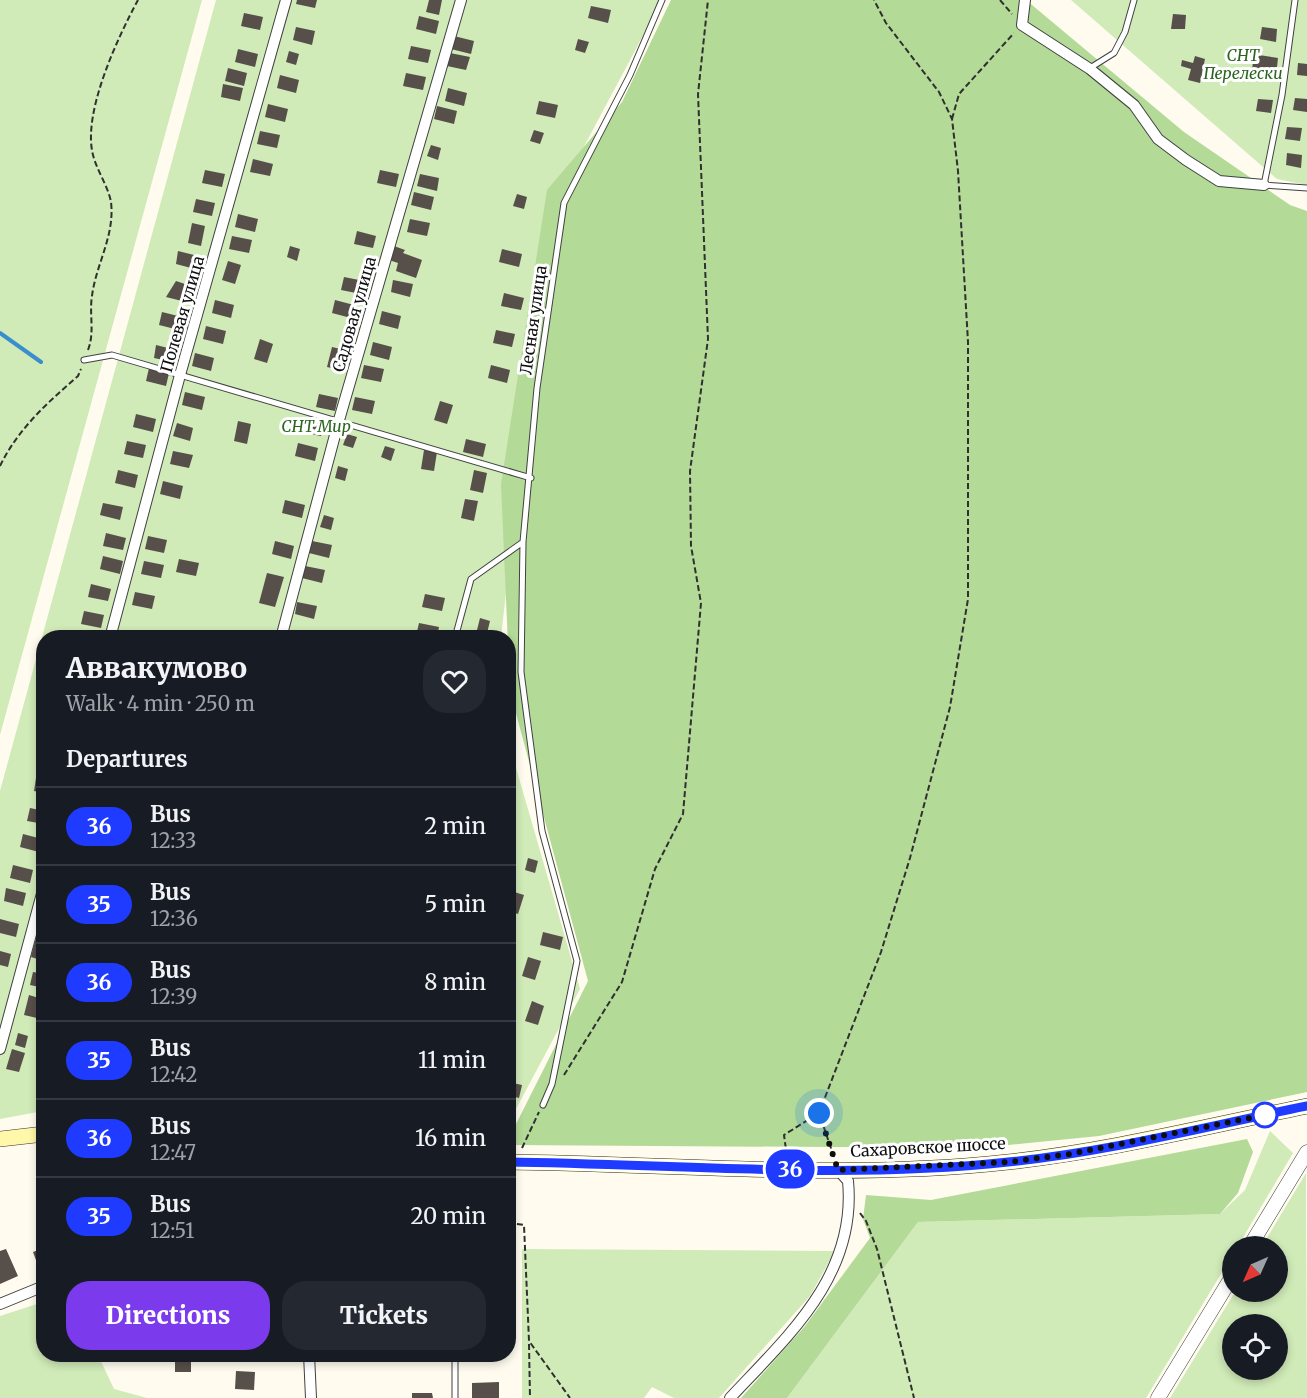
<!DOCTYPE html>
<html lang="en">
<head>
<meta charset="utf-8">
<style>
  :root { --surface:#171b24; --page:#242831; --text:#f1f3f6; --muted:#9ea1a6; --line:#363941; --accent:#7c3aed }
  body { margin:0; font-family:Merriweather,serif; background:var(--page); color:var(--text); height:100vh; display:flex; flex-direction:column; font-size:22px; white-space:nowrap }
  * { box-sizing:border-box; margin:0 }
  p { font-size:20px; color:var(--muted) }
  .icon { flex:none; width:33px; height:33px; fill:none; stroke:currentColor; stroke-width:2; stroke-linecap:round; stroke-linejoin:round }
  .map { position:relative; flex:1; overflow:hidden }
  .drawer { position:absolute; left:36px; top:630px; width:480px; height:732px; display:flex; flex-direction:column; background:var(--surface); border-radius:24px; box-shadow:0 3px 9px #0003 }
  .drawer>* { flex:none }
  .badge { padding:0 12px; border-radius:20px; font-size:21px; line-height:39px }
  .needle { width:39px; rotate:225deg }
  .buttons { position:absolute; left:1222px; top:1236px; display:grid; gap:12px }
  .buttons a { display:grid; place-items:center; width:66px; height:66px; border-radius:50%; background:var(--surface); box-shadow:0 3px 9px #0003; font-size:30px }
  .you { position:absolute; width:30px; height:30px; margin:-15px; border:4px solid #fff; border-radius:50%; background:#1a73e8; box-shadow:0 0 0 9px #1a73e833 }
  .map>.badge { position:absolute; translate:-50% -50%; box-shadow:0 0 0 3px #fff }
  h2 { padding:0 30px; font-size:22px; line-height:54px }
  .round { display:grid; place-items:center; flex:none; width:63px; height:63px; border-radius:24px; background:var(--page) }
  .head { display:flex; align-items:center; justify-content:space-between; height:102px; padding:0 30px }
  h1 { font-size:28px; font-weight:800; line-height:45px }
  .primary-button { display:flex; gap:12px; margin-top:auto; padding:12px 30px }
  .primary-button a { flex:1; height:69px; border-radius:24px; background:var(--accent); color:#fff; font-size:24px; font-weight:800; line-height:69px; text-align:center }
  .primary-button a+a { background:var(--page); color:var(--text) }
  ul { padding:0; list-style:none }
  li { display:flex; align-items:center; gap:18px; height:78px; padding:0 30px; border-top:2px solid var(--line) }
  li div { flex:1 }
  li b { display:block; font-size:22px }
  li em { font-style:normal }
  li .badge { min-width:66px; font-weight:700; text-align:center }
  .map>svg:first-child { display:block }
  .green { fill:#d0eab8; fill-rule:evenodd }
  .forest { fill:#b3da97 }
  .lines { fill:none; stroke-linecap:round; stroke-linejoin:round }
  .stream { stroke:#3a8ece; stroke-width:4 }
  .building { fill:#574f4a }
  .service-casing { stroke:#414141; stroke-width:7 }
  .minor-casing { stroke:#414141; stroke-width:12 }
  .tertiary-casing { stroke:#414141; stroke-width:15 }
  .secondary-casing { stroke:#303030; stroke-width:16 }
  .path { stroke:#303030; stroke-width:2; stroke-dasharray:6 3; stroke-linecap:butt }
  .service { stroke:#fff; stroke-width:5 }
  .minor { stroke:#fff; stroke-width:10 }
  .tertiary { stroke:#fff; stroke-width:14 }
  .secondary { stroke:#fff8aa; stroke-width:15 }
  .line-casing { stroke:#fff; stroke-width:14 }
  .line { stroke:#1f3bff; stroke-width:9 }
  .walk { stroke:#0e0e0e; stroke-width:6; stroke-dasharray:0 10.8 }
  .stop-dot { fill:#fff; stroke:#1f3bff; stroke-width:3 }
  .labels { text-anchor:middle; stroke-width:6; stroke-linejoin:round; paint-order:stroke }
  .park-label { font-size:16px; font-style:italic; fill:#2a661d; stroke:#fff }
  .street-label { font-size:16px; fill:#0e0e0e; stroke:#fff }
</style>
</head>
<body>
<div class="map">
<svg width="1307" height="1398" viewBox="0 0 1307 1398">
  <rect width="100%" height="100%" fill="#fffcef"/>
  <path class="green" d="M0,0H202L0,735Z
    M216,0H662L549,212L501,637L44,638L43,1111L0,1119V791Z
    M1071,0H1307V185L1277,179Z
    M508,740L580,989L509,1122H508Z
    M1270,1131L1293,1153L1238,1246H1233V1254L1146,1398H787L918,1222L1220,1214L1245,1190Z
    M1306,1173L1307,1398H1170L1235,1292H1278V1246H1262ZM1233,1324H1278V1370H1233Z
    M522,1249L835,1251L810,1296L719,1398H674L652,1387L644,1398H522Z
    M43,1302L44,1354L98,1355L114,1389L147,1398H0V1316Z"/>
  <path class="forest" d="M671,0H1026L1184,132L1290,205L1307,211V1092L1099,1136L979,1148L509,1145V1138L588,981L510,691L501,484L547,190L622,102Z
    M1247,1139L1253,1152L1238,1193L1220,1214L918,1222L787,1398H741L805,1326L870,1238L863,1219L866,1195L931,1200Z"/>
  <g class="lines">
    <path class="stream" d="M0,333L41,362"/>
  </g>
  <path class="building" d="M297,0H317L315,8L296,4Z
    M429,0H442L439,15L426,12Z
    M591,6L611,10L608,23L588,18Z
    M244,13L263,17L260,30L241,26Z
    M1173,14L1186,15L1185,29H1171Z
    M419,16L439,21L436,34L416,29Z
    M296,27L315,31L312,45L293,40Z
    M1262,27L1277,29L1276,42L1260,39Z
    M454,36L474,41L471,54L451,49Z
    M578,39L589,42L585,53L575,50Z
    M411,46L431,50L428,63L408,59Z
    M238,49L258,54L255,67L235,62Z
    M289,51L299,54L296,65L286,62Z
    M450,53L470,57L466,70L447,66Z
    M1259,55L1278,58L1276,76L1273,75L1272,80L1259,78V72H1252L1253,60L1258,61Z
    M1195,56L1205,59L1200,83L1188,80L1191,69L1181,66L1182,60L1193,63Z
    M1298,63L1307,64V76L1297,75Z
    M228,68L247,73L244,86L225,81Z
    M406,73L426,77L423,90L403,86Z
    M280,75L299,80L296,93L277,88Z
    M223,84L243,88L240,101L221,97Z
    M448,88L467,93L464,106L445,101Z
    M1295,98L1307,99V112L1293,110Z
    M1258,99L1273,100L1271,113L1256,111Z
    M539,101L558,105L555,118L536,114Z
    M268,104L288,109L285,122L265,117Z
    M437,106L457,111L454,124L434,119Z
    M1287,127L1302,128L1300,141L1285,139Z
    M534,130L544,133L540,144L530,141Z
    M260,131L280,135L277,148L257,144Z
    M431,145L441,148L438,160L427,156Z
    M1287,153L1302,155L1301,168L1286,165Z
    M253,159L273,164L270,176L250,172Z
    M205,170L225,174L222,187L202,183Z
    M380,170L399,174L396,187L377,183Z
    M420,174L439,178L437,191L417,186Z
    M414,192L434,197L431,210L411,205Z
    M517,194L527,197L524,209L513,206Z
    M196,199L215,203L212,216L193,212Z
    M238,214L258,219L255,232L235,227Z
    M410,219L430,223L427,236L407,232Z
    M192,223L205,226L201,246L188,243Z
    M357,231L376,236L373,248L354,244Z
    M232,236L252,240L249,253L229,249Z
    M290,246L300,249L297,261L287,257Z
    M394,246L405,250L403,253L422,260L416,278L396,271L398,263L389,260Z
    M502,249L522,254L519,267L499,262Z
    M178,251L198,256L195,269L176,264Z
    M228,261L241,265L235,284L222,280Z
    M344,277L364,281L361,294L341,290Z
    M393,280L413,284L410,297L391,292Z
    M176,281L191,286L186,302L166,297Z
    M504,293L524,298L521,310L501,306Z
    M215,300L234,305L231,318L212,313Z
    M335,300L354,305L351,318L332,313Z
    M382,311L401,316L398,329L379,324Z
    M162,312L182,317L179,330L159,325Z
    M206,326L226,331L223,344L203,339Z
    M496,330L515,334L512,347L493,343Z
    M260,339L273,344L267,363L254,359Z
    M373,342L392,347L389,360L370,355Z
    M156,345L176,350L173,362L154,358Z
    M332,347L345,350L340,370L327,367Z
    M195,353L214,358L211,371L192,366Z
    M364,365L384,369L381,382L361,378Z
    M491,365L510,370L507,383L488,378Z
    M149,368L169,373L166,386L146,381Z
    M185,392L205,397L202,410L182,405Z
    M319,394L338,398L335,411L316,407Z
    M355,397L375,401L372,414L352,410Z
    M440,401L453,405L447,424L434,420Z
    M136,414L156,419L153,432L133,427Z
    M238,421L251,424L247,444L234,441Z
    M309,421L324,424L321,436L306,433Z
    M177,423L193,428L190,441L173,436Z
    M347,434L357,437L353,448L343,445Z
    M466,439L486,444L483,457L463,452Z
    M127,441L146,445L143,458L124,454Z
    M298,443L318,448L315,461L295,456Z
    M385,446L395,449L391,461L381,457Z
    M424,450L437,452L434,471L421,469Z
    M173,451L193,455L189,468L170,464Z
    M338,466L348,469L345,481L335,478Z
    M118,470L138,475L135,488L115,483Z
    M474,470L487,473L483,493L470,490Z
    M163,481L183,486L180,499L160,494Z
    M465,499L478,501L474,521L461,518Z
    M285,500L305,505L302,518L282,513Z
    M103,503L123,507L120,520L100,515Z
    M324,515L334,518L331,530L320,527Z
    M106,533L126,538L123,550L103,546Z
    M148,536L167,540L164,553L145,549Z
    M275,541L294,546L291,559L272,554Z
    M312,541L332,545L329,558L309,553Z
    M103,556L123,561L120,574L100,569Z
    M179,559L199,563L196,576L176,572Z
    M144,561L164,565L161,578L141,574Z
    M305,566L325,570L322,583L302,578Z
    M267,573L284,577L275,607L259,603Z
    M91,584L111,589L108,601L88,597Z
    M135,592L155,596L152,609L132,605Z
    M425,594L445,598L442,611L422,607Z
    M297,602L317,606L314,619L295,614Z
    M84,611L104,615L101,628L81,624Z
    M480,618L490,621L487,633L477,630Z
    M419,623L439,627L437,638L416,636Z
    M36,778L44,780V793L34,791Z
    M30,808L44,811V824L27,821Z
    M23,834L42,839L39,852L20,847Z
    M528,858L538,861L535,873L525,870Z
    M13,865L33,870L30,883L10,878Z
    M6,888L26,893L23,906L4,901Z
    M511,891L524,895L518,914L508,911Z
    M0,919L19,924L16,937L0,933Z
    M38,930L44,932V961L31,957Z
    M543,932L563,937L560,950L540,945Z
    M0,951L11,954L8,967L0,965Z
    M528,957L541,961L535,980L522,976Z
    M33,972L44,974V988L30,985Z
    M29,995L42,999L37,1018L24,1015Z
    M532,1001L544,1006L538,1025L525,1021Z
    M18,1033L28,1036L25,1048L15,1045Z
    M12,1049L25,1053L19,1072L6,1069Z
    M508,1082L522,1085L519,1098L508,1095Z
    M44,1248V1270L40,1271L33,1252Z
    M6,1249L18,1276L0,1284V1251Z
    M175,1354H202V1362H191V1372H175Z
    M236,1371L255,1372L254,1390L235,1389Z
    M499,1382V1398H472V1383Z
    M412,1393H432L433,1398H412Z"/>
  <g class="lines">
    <g class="service-casing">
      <path id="service" d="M1295,0L1282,95L1264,185L1307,188
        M1090,68L1114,53L1125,32L1134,0
        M84,360L112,355L531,478
        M523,542L521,672L542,831L577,961L552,1084L543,1105
        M455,638L471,579L523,542L537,388L564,203L630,75L662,0
        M455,1354V1398"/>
    </g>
    <g class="minor-casing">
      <path id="minor" d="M1025,0L1022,25L1090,69L1134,105L1158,139L1186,160L1219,181L1264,185
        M110,638L180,375L286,0
        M281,638L339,420L461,0
        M0,1049L44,886
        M0,1304L44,1286
        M309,1354L311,1398
        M730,1398C789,1335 857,1275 848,1181L838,1170"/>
    </g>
    <g class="tertiary-casing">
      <path id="tertiary" d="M1250,1246L1307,1152
        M1158,1398L1233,1275"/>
    </g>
    <g class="secondary-casing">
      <path id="secondary" d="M0,1139L44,1134
        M508,1162C672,1164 846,1180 1008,1162C1108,1151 1208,1126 1307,1106"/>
    </g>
    <path class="path" d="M1000,0L1012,14
      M952,119L959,94L1014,33
      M88,350C95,332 89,314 92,296C96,264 115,236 111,202C108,186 97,171 93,155C82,113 118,37 138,0
      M0,466C18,429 47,403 78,376L81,369
      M564,1075L622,982L655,869L683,814L701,603L691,546L690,471L708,339L698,94L708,0
      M522,1148L539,1112
      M787,1157L784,1135L819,1113
      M834,1157L819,1113L881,952L910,858L950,707L968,599V342L958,171L952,119L939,92L886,23L874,0
      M860,1213L866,1221L877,1249L914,1398
      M508,1223L524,1225L529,1341L570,1398
      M529,1344L530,1398"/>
    <use href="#service" class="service"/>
    <use href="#minor" class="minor"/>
    <use href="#tertiary" class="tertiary"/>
    <use href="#secondary" class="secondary"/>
  </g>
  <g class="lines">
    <g class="line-casing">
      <path id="line" d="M508,1162C674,1164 844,1180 1008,1162C1108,1152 1208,1126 1307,1106"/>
    </g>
    <use href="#line" class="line"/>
    <path class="walk" d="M819,1113L838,1170L1009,1162L1070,1154L1265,1115"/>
  </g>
  <circle class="stop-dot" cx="1265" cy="1115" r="12"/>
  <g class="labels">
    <g class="park-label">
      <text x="1243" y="61">СНТ<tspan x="1243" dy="18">Перелески</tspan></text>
      <text x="316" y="432">СНТ Мир</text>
    </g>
    <g class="street-label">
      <text transform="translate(182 314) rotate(-74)" y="6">Полевая улица</text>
      <text transform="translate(354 314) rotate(-74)" y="6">Садовая улица</text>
      <text transform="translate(533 320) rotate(-82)" y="6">Лесная улица</text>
      <text transform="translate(928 1147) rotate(-3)" y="6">Сахаровское шоссе</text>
    </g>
  </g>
</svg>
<div class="buttons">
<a><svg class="needle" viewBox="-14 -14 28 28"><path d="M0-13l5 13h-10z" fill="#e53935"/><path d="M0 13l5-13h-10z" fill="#9ea1a6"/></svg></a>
<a><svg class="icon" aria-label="locate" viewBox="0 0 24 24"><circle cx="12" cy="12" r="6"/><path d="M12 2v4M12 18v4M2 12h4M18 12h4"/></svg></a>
</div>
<div class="you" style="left:819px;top:1113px"></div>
<b class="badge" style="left:790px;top:1169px;background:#1f3bff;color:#fff">36</b>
<section class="drawer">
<div class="head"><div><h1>Аввакумово</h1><p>Walk · 4 min · 250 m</p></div><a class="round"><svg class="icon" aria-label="heart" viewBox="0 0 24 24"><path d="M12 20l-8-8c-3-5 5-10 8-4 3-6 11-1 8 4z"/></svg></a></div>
<h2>Departures</h2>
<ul>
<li><span class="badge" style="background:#1f3bff;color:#fff">36</span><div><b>Bus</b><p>12:33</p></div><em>2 min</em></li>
<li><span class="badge" style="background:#1f3bff;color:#fff">35</span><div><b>Bus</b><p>12:36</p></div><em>5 min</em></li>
<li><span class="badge" style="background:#1f3bff;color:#fff">36</span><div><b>Bus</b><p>12:39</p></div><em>8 min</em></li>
<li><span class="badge" style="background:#1f3bff;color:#fff">35</span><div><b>Bus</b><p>12:42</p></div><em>11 min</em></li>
<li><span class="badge" style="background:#1f3bff;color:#fff">36</span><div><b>Bus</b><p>12:47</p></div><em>16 min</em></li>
<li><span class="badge" style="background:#1f3bff;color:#fff">35</span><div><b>Bus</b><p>12:51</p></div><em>20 min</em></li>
</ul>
<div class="primary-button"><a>Directions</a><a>Tickets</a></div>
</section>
</div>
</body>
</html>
